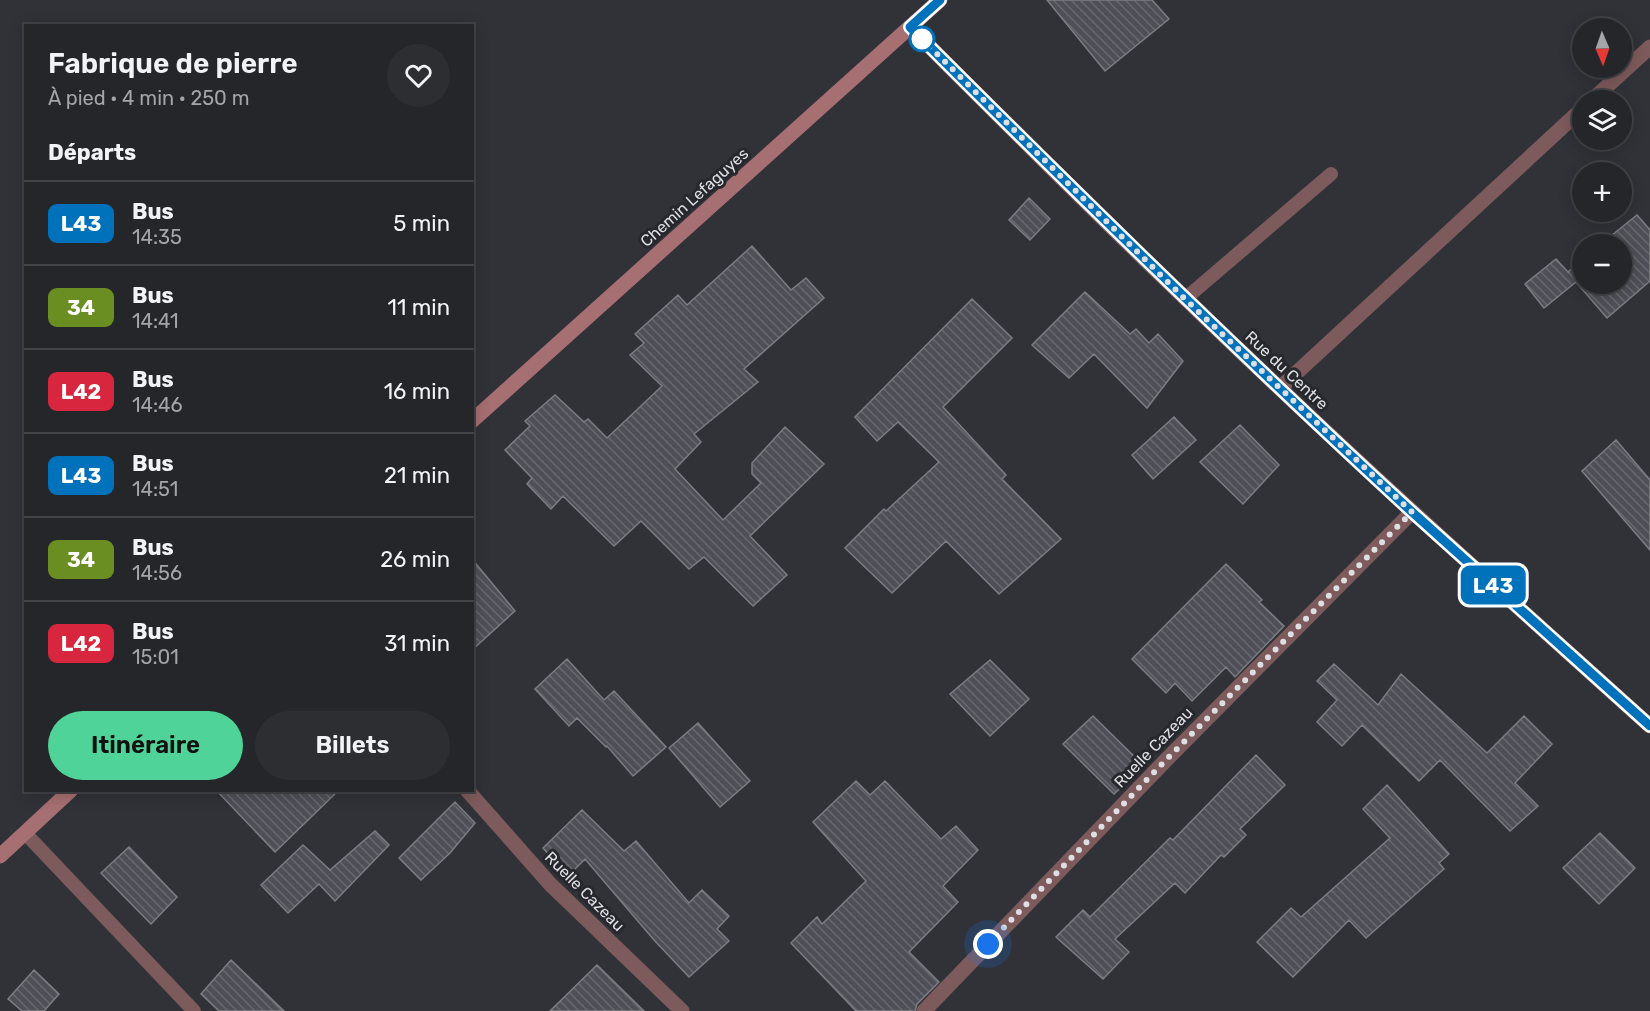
<!DOCTYPE html>
<html lang="fr">
<head>
<meta charset="utf-8">
<style>
  :root { --surface:#25262a; --page:#2d2e32; --text:#f1f3f6; --muted:#a3a5a8; --line:#424347; --accent:#50d398 }
  body { margin:0; font-family:Rubik,sans-serif; background:var(--page); color:var(--text); height:100vh; display:flex; flex-direction:column; font-size:22px; white-space:nowrap }
  * { box-sizing:border-box; margin:0 }
  p { font-size:20px; color:var(--muted) }
  .icon { flex:none; width:33px; height:33px; fill:none; stroke:currentColor; stroke-width:2; stroke-linecap:round; stroke-linejoin:round }
  .map { position:relative; flex:1; overflow:hidden }
  .side { position:absolute; left:24px; top:24px; width:450px; height:768px; display:flex; flex-direction:column; background:var(--surface); border-radius:0px; box-shadow:0 3px 15px #0003,0 0 0 2px var(--line) }
  .side>* { flex:none }
  .badge { padding:0 12px; border-radius:9px; font-size:21px; line-height:39px }
  .needle { width:39px; rotate:178deg }
  .controls { position:absolute; left:1572px; top:18px; display:grid; gap:12px }
  .controls a { display:grid; place-items:center; width:60px; height:60px; border-radius:50%; background:var(--surface); box-shadow:0 3px 15px #0003,0 0 0 2px var(--line); font-size:30px }
  .you { position:absolute; width:30px; height:30px; margin:-15px; border:4px solid #fff; border-radius:50%; background:#1a73e8; box-shadow:0 0 0 9px #1a73e833 }
  .map>.badge { position:absolute; translate:-50% -50%; box-shadow:0 0 0 3px #fff }
  h2 { padding:0 24px; font-size:22px; line-height:54px }
  .round { display:grid; place-items:center; flex:none; width:63px; height:63px; border-radius:32px; background:var(--page) }
  .overview { display:flex; align-items:center; justify-content:space-between; height:102px; padding:0 24px }
  h1 { font-size:28px; font-weight:600; line-height:45px }
  .primary-button { display:flex; gap:12px; margin-top:auto; padding:12px 24px }
  .primary-button a { flex:1; height:69px; border-radius:36px; background:var(--accent); color:#111; font-size:24px; font-weight:600; line-height:69px; text-align:center }
  .primary-button a+a { background:var(--page); color:var(--text) }
  ul { padding:0; list-style:none }
  li { display:flex; align-items:center; gap:18px; height:84px; padding:0 24px; border-top:2px solid var(--line) }
  li div { flex:1 }
  li b { display:block; font-size:22px }
  li em { font-style:normal }
  li .badge { min-width:66px; font-weight:700; text-align:center }
  .map>svg:first-child { display:block }
  .building { fill:url(#building-back-hatch); stroke:#7c7d84; stroke-width:1.5 }
  .lines { fill:none; stroke-linecap:round; stroke-linejoin:round }
  .service { stroke:#7d5a5b; stroke-width:14 }
  .minor { stroke:#7d5a5b; stroke-width:15 }
  .tertiary { stroke:#7d5a5b; stroke-width:15 }
  .secondary { stroke:#a66f71; stroke-width:15 }
  .line-casing { stroke:#fff; stroke-width:14 }
  .line { stroke:#0072bc; stroke-width:9 }
  .walk { stroke:#dedfe3; stroke-width:6; stroke-dasharray:0 10.8 }
  .stop-dot { fill:#fff; stroke:#0072bc; stroke-width:3 }
  .labels { text-anchor:middle; stroke-width:6; stroke-linejoin:round; paint-order:stroke }
  .street-label { font-size:16px; fill:#dedfe3; stroke:#27282e }
</style>
</head>
<body>
<div class="map">
<svg width="1650" height="1011" viewBox="0 0 1650 1011">
  <defs>
    <pattern id="building-back-hatch" width="6" height="6" patternUnits="userSpaceOnUse" patternTransform="scale(1.5)"><rect width="6" height="6" fill="#4f5057"/><path d="M-1 5l2 2M0 0l6 6M5-1l2 2" fill="none" stroke="#68696f"/></pattern>
  </defs>
  <rect width="100%" height="100%" fill="#313238"/>
  <path class="building" d="M1047,0H1152L1169,19L1105,71Z
    M1029,198L1050,219L1030,240L1009,220Z
    M1637,215L1650,230V281L1607,318L1576,282L1544,308L1525,284L1556,259L1569,273L1568,272L1582,260V284H1622V244H1601Z
    M752,246L791,290L806,278L824,298L744,369L758,382L694,434L701,442L675,469L723,520L761,483L752,474V463L785,427L824,464L750,536L787,575L753,606L704,557L689,569L641,521L614,546L563,496L551,509L527,484L532,478L505,450L530,426L525,421L555,395L584,422L588,419L607,438L662,386L630,355L644,343L635,334L678,295L687,305Z
    M1085,292L1130,334L1136,329L1149,343L1158,334L1183,361L1147,408L1094,354L1069,378L1032,345Z
    M972,299L1012,338L943,407L1006,475L1002,479L1061,539L999,594L946,541L892,593L845,548L884,509L886,511L939,462L898,422L877,441L855,417Z
    M1174,417L1196,440L1153,479L1132,455Z
    M1240,425L1279,465L1243,504L1200,462Z
    M1616,440L1650,480V550L1582,471Z
    M472,559L515,611L472,650Z
    M1226,564L1262,600L1259,602L1284,626L1235,677L1226,667L1192,701L1175,683L1166,693L1132,659Z
    M567,659L604,700L614,691L666,747L633,776L607,746L606,747L577,718L569,726L535,689Z
    M990,660L1029,699L990,736L950,694Z
    M1334,664L1378,705L1401,674L1487,753L1524,716L1552,744L1515,783L1538,806L1510,831L1440,760L1419,781L1362,725L1342,746L1317,722L1337,700L1317,681Z
    M1093,716L1144,766L1114,794L1063,744Z
    M698,723L750,781L720,807L669,748Z
    M1256,755L1285,785L1240,829L1246,835L1224,857L1221,855L1185,893L1175,883L1115,939L1129,952L1103,979L1056,937L1083,910L1090,917L1170,838L1173,840Z
    M856,781L870,795L885,781L941,839L956,826L978,850L943,886L958,902L909,952L939,982L917,1004L915,1011H856L791,943L817,917L822,924L866,881L813,822Z
    M1387,785L1449,854L1439,863L1444,869L1366,938L1349,920L1293,977L1257,942L1291,908L1301,917L1390,838L1363,809Z
    M216,790H339L275,852Z
    M455,802L475,823L450,853L421,880L399,858Z
    M582,810L624,851L636,841L689,903L702,890L729,916L717,929L729,941L689,977L654,940L585,859L568,876L543,848Z
    M375,831L389,845L335,901L319,884L288,913L261,885L303,845L330,870Z
    M1600,833L1635,868L1599,904L1563,868Z
    M129,847L177,897L151,924L101,873Z
    M231,960L284,1011H219L201,994Z
    M597,965L644,1011H550Z
    M34,970L59,994L44,1011H22L8,999Z"/>
  <g class="lines">
    <path class="service" d="M1185,299L1331,174
      M25,833L194,1011"/>
    <path class="minor" d="M1592,100L1650,47
      M1280,388L1582,109
      M467,790L550,884L682,1011
      M924,1011L1166,760L1412,512"/>
    <path class="tertiary" d="M910,27C1002,119 1093,211 1187,300C1338,446 1494,586 1650,726"/>
    <path class="secondary" d="M472,421L940,0
      M0,856L71,790"/>
  </g>
  <g class="lines">
    <g class="line-casing">
      <path id="line" d="M940,0L910,27C1074,191 1240,354 1411,511C1490,583 1570,654 1650,726"/>
    </g>
    <use href="#line" class="line"/>
    <path class="walk" d="M922,39L1185,299L1412,512L1166,760L988,944"/>
  </g>
  <circle class="stop-dot" cx="922" cy="39" r="12"/>
  <g class="labels">
    <g class="street-label">
      <text transform="translate(694 197) rotate(-42)" y="6">Chemin Lefaguyes</text>
      <text transform="translate(1287 370) rotate(43)" y="6">Rue du Centre</text>
      <text transform="translate(1153 747) rotate(-46)" y="6">Ruelle Cazeau</text>
      <text transform="translate(585 891) rotate(45)" y="6">Ruelle Cazeau</text>
    </g>
  </g>
</svg>
<div class="controls">
<a><svg class="needle" viewBox="-14 -14 28 28"><path d="M0-13l5 13h-10z" fill="#e53935"/><path d="M0 13l5-13h-10z" fill="#a3a5a8"/></svg></a>
<a><svg class="icon" aria-label="layers" viewBox="0 0 24 24"><path d="M12 4l9 5-9 5-9-5zM3 14l9 5 9-5"/></svg></a>
<a>+</a>
<a>−</a>
</div>
<div class="you" style="left:988px;top:944px"></div>
<b class="badge" style="left:1493px;top:585px;background:#0072bc;color:#fff">L43</b>
<section class="side">
<div class="overview"><div><h1>Fabrique de pierre</h1><p>À pied · 4 min · 250 m</p></div><a class="round"><svg class="icon" aria-label="heart" viewBox="0 0 24 24"><path d="M12 20l-8-8c-3-5 5-10 8-4 3-6 11-1 8 4z"/></svg></a></div>
<h2>Départs</h2>
<ul>
<li><span class="badge" style="background:#0072bc;color:#fff">L43</span><div><b>Bus</b><p>14:35</p></div><em>5 min</em></li>
<li><span class="badge" style="background:#6b8e23;color:#fff">34</span><div><b>Bus</b><p>14:41</p></div><em>11 min</em></li>
<li><span class="badge" style="background:#d7263d;color:#fff">L42</span><div><b>Bus</b><p>14:46</p></div><em>16 min</em></li>
<li><span class="badge" style="background:#0072bc;color:#fff">L43</span><div><b>Bus</b><p>14:51</p></div><em>21 min</em></li>
<li><span class="badge" style="background:#6b8e23;color:#fff">34</span><div><b>Bus</b><p>14:56</p></div><em>26 min</em></li>
<li><span class="badge" style="background:#d7263d;color:#fff">L42</span><div><b>Bus</b><p>15:01</p></div><em>31 min</em></li>
</ul>
<div class="primary-button"><a>Itinéraire</a><a>Billets</a></div>
</section>
</div>
</body>
</html>
